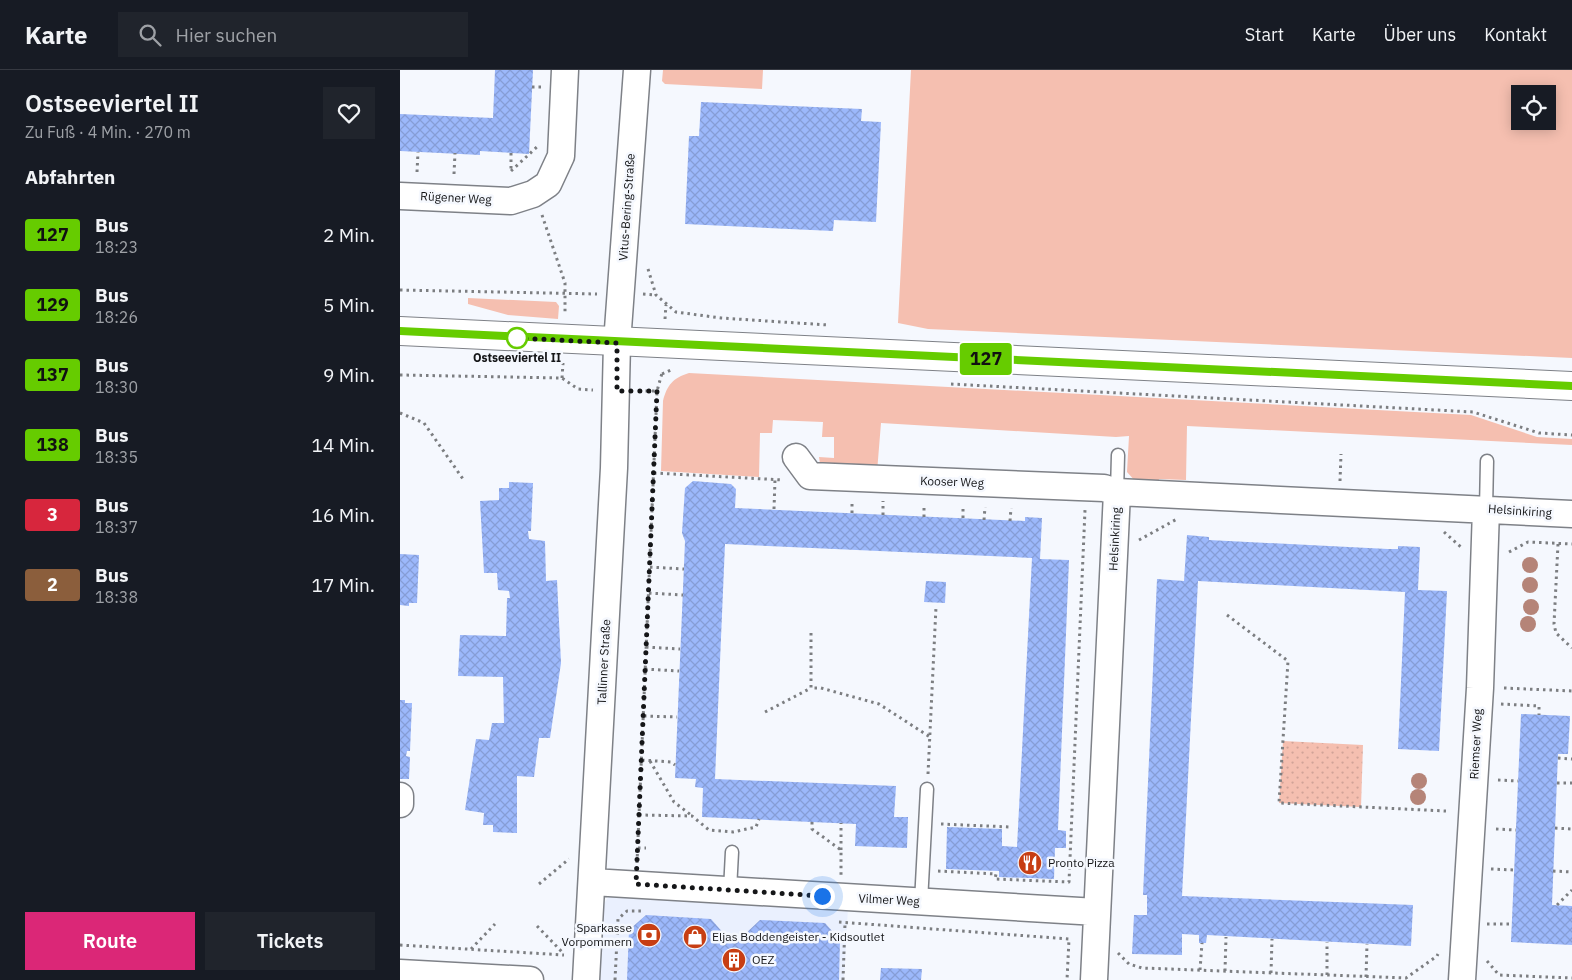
<!DOCTYPE html>
<html lang="de">
<head>
<meta charset="utf-8">
<style>
  :root { --surface:#171b24; --page:#20242c; --text:#f1f3f6; --muted:#9ea1a6; --line:#363941; --accent:#db2777 }
  body { margin:0; font-family:"IBM Plex Sans",sans-serif; background:var(--page); color:var(--text); height:100vh; display:flex; flex-direction:column; font-size:19px; white-space:nowrap }
  * { box-sizing:border-box; margin:0 }
  p { font-size:16px; color:var(--muted) }
  .icon { flex:none; width:28px; height:28px; fill:none; stroke:currentColor; stroke-width:2; stroke-linecap:round; stroke-linejoin:round }
  .map { position:relative; flex:1; overflow:hidden }
  .drawer { display:flex; flex-direction:column; background:var(--surface); width:400px }
  .drawer>* { flex:none }
  .badge { padding:0 10px; border-radius:4px; font-size:18px; line-height:32px }
  .tools { position:absolute; left:1111px; top:15px; display:grid; gap:10px }
  .tools a { display:grid; place-items:center; width:45px; height:45px; border-radius:0px; background:var(--surface); box-shadow:0 2px 12px #0003; font-size:25px }
  .you { position:absolute; width:25px; height:25px; margin:-12px; border:4px solid #fff; border-radius:50%; background:#1a73e8; box-shadow:0 0 0 8px #1a73e833 }
  .map>.badge { position:absolute; translate:-50% -50%; box-shadow:0 0 0 2px #fff }
  h2 { padding:0 25px; font-size:19px; line-height:45px }
  .round { display:grid; place-items:center; flex:none; width:52px; height:52px; border-radius:0px; background:var(--page) }
  .head { display:flex; align-items:center; justify-content:space-between; height:85px; padding:0 25px }
  h1 { font-size:24px; font-weight:600; line-height:38px }
  .button { display:flex; gap:10px; margin-top:auto; padding:10px 25px }
  .button a { flex:1; height:58px; border-radius:0px; background:var(--accent); color:#fff; font-size:20px; font-weight:600; line-height:58px; text-align:center }
  .button a+a { background:var(--page); color:var(--text) }
  ul { padding:0; list-style:none }
  li { display:flex; align-items:center; gap:15px; height:70px; padding:0 25px }
  li div { flex:1 }
  li b { display:block; font-size:19px }
  li em { font-style:normal }
  li .badge { min-width:55px; font-weight:700; text-align:center }
  header { display:flex; align-items:center; gap:30px; box-sizing:border-box; height:70px; padding:0 25px; background:var(--surface); border-bottom:1px solid var(--line) }
  header strong { font-size:24px }
  nav { display:flex; gap:28px; margin-inline-start:auto; font-size:18px }
  .search { width:350px; height:45px; background:var(--page); display:flex; align-items:center; gap:12px; box-sizing:border-box; padding:0 18px; border-radius:0px; color:var(--muted); font-size:19px }
  main { display:flex; flex:1; min-height:0 }
  .map>svg:first-child { display:block }
  .built { fill:#eaf0fe }
  .grass { fill:#f5bfb0; fill-rule:evenodd }
  .park { fill:url(#park-dots) }
  .building { fill:url(#building-cross-hatch) }
  .lines { fill:none; stroke-linecap:round; stroke-linejoin:round }
  .service-casing { stroke:#7e8187; stroke-width:15 }
  .minor-casing { stroke:#7e8187; stroke-width:29 }
  .secondary-casing { stroke:#7e8187; stroke-width:30 }
  .path { stroke:#7c7e81; stroke-width:3; stroke-dasharray:2.5 4; stroke-linecap:butt }
  .service { stroke:#fff; stroke-width:12 }
  .minor { stroke:#fff; stroke-width:26 }
  .secondary { stroke:#fff; stroke-width:28 }
  .tree { fill:#b58478 }
  .line-casing { stroke:#fff; stroke-width:11 }
  .line { stroke:#6c0; stroke-width:8 }
  .walk { stroke:#151618; stroke-width:5; stroke-dasharray:0 9 }
  .stop-dot { fill:#fff; stroke:#6c0; stroke-width:2.5 }
  .labels { text-anchor:middle; stroke-width:5; stroke-linejoin:round; paint-order:stroke }
  .street-label { font-size:12px; fill:#151618; stroke:#f5f8fe }
  .stop-label { font-size:12px; font-weight:bold; fill:#151618; stroke:#f5f8fe }
  .poi-label { font-size:12px; fill:#151618; stroke:#f5f8fe; text-anchor:start }
</style>
</head>
<body>
<header>
<strong>Karte</strong>
<div class="search"><svg class="icon" aria-label="search" viewBox="0 0 24 24"><circle cx="10" cy="10" r="6"/><path d="M15 15l6 6"/></svg>Hier suchen</div>
<nav><a>Start</a><a>Karte</a><a>Über uns</a><a>Kontakt</a></nav>
</header>
<main>
<section class="drawer">
<div class="head"><div><h1>Ostseeviertel II</h1><p>Zu Fuß · 4 Min. · 270 m</p></div><a class="round"><svg class="icon" aria-label="heart" viewBox="0 0 24 24"><path d="M12 20l-8-8c-3-5 5-10 8-4 3-6 11-1 8 4z"/></svg></a></div>
<h2>Abfahrten</h2>
<ul>
<li><span class="badge" style="background:#6c0;color:#111">127</span><div><b>Bus</b><p>18:23</p></div><em>2 Min.</em></li>
<li><span class="badge" style="background:#6c0;color:#111">129</span><div><b>Bus</b><p>18:26</p></div><em>5 Min.</em></li>
<li><span class="badge" style="background:#6c0;color:#111">137</span><div><b>Bus</b><p>18:30</p></div><em>9 Min.</em></li>
<li><span class="badge" style="background:#6c0;color:#111">138</span><div><b>Bus</b><p>18:35</p></div><em>14 Min.</em></li>
<li><span class="badge" style="background:#d7263d;color:#fff">3</span><div><b>Bus</b><p>18:37</p></div><em>16 Min.</em></li>
<li><span class="badge" style="background:#8b5e3c;color:#fff">2</span><div><b>Bus</b><p>18:38</p></div><em>17 Min.</em></li>
</ul>
<div class="button"><a>Route</a><a>Tickets</a></div>
</section>
<div class="map">
<svg width="1172" height="910" viewBox="0 0 1172 910">
  <defs>
    <pattern id="park-dots" width="8" height="8" patternUnits="userSpaceOnUse" patternTransform="scale(1.25)"><rect width="8" height="8" fill="#f5bfb0"/><path d="M2 2h.1M6 6h.1" fill="none" stroke="#d1a397" stroke-width="1.8" stroke-linecap="round"/></pattern>
    <pattern id="building-cross-hatch" width="8" height="8" patternUnits="userSpaceOnUse" patternTransform="scale(1.25)"><rect width="8" height="8" fill="#9cb8fb"/><path d="M0 0l8 8M0 8l8-8" fill="none" stroke="#869dd6"/></pattern>
  </defs>
  <rect width="100%" height="100%" fill="#f5f8fe"/>
  <path class="built" d="M209,826L448,837L444,910H198L202,837Z"/>
  <path class="grass" d="M263,0H363L362,19L265,14L262,11Z
    M511,0H1172V288L528,259L498,253ZM1120,24H1148V51H1120Z
    M68,228L156,232L159,236L158,249L108,245L68,234Z
    M289,303L1071,345L1137,367L1172,369V375L787,356L786,410L759,409L758,417L736,412L727,402L729,366L716,367L481,353L477,402L420,394L419,387L434,388V367H422L423,352L373,350L372,363H360L359,407L261,401L263,331C267,315 273,308 289,303Z"/>
  <path class="park" d="M883,671L963,675L961,737L879,733Z"/>
  <path class="building" d="M95,0H133L129,84L80,81V85L0,81V44L93,48Z
    M301,32L462,39L461,51L481,52L476,152L434,150L433,161L285,154L289,66H299Z
    M293,411L331,414L336,419L335,438L625,451V447L642,448L640,489L669,490L658,760L666,761V778H655L654,809L599,807V801L546,799L547,757L602,759V776L617,777L632,488L325,474L315,709L496,716L494,747H508L507,778L455,776L456,754L302,747L303,718L295,717L296,709L275,708L285,471L282,463L285,418Z
    M109,412L133,413L131,461H128L129,469L145,471L146,511L157,510L161,593L150,668H139L134,707L117,706V763L93,762V755H83L84,743L65,740L76,669L89,670L92,653H104L103,607L58,606L60,565L106,566L107,528H110L109,521L98,520L97,503H84L80,431L99,430V418H109Z
    M787,465L809,467V470L988,479H998V476L1020,477L1018,520L1047,521L1039,681L998,679L1005,522L798,511L782,826L1013,835L1011,876L807,865L806,873H799V865L782,864V885L732,884L734,845H747V825H743L757,509L784,511Z
    M0,484L19,485L17,533H9V536L0,535Z
    M526,511L546,512L545,533L524,532Z
    M0,630H5V633H12L10,681H7L6,686L10,687L9,709H0Z
    M1121,644L1170,646L1168,684H1158L1152,835L1172,836V875L1111,872Z
    M246,845L311,849L325,865L343,866L360,850L425,853L440,870L439,910H227L229,860Z
    M481,898L522,899L521,910H480Z"/>
  <g class="lines">
    <g class="service-casing">
      <path id="service" d="M717,422L718,385
        M1086,439L1087,391
        M330,820L332,782
        M521,832L527,719"/>
    </g>
    <g class="minor-casing">
      <path id="minor" d="M0,126L111,131L133,124L148,114L161,86L165,0
        M396,387L410,406L704,418L717,422L1172,444
        M0,734V726
        M192,812L697,842
        M0,903L130,910
        M186,910L214,398L217,273L237,0
        M694,910L717,422
        M1062,910L1080,618L1086,439"/>
    </g>
    <g class="secondary-casing">
      <path id="secondary" d="M0,261L1172,316"/>
    </g>
    <path class="path" d="M132,17H141
      M111,83V102
      M111,101L138,76
      M17,102L18,82
      M54,104L55,83
      M142,145L165,213V245
      M248,199L256,225L276,242L321,248L428,255
      M0,220L197,224
      M243,224L256,225
      M265,249L266,235
      M262,304L273,299
      M0,305L162,308L178,319L193,320
      M162,308L163,293
      M551,314L1073,342L1139,363L1172,365
      M239,321H257
      M0,343L24,353L63,409
      M254,403L383,410
      M940,411L941,384
      M374,439L375,410
      M452,443V430
      M483,445V431
      M524,447V434
      M563,448V436
      M584,450L585,437
      M610,451L611,438
      M1044,462L1062,478
      M739,470L777,449
      M1158,474L1154,554L1156,563L1172,578
      M1109,482L1128,472L1172,474
      M250,497L284,499
      M249,523L283,525
      M827,545L888,591L879,733L1046,741
      M411,563V618H421L479,634L530,667
      M246,577L280,579
      M245,599L279,601
      M1104,618L1172,621
      M1101,634L1139,636V645
      M365,642L411,618
      M244,646L277,647
      M1158,688L1172,689
      M242,690L271,692L275,695
      M250,691L274,732L291,745
      M528,704L536,537
      M1098,710L1118,711
      M1157,713H1172
      M239,745L292,746L309,760L333,762L356,757L359,749
      M412,752V759L441,780V805
      M541,754L610,757
      M1155,758L1172,759
      M1096,759L1116,760
      M238,778H246
      M441,780V753
      M237,793L257,321L262,303
      M1091,799L1114,800
      M538,801L596,804L595,809L669,812L685,440
      M1153,801L1172,802
      M139,814L169,789
      M1157,835L1172,820
      M439,852L669,869L667,910
      M1087,854H1112
      M137,856L163,883
      M0,875L164,885
      M71,879L95,854
      M718,883L729,894L742,898L1006,908L1037,886L1038,884
      M1087,891L1099,905L1172,908
      M800,900L802,873
      M825,901L826,867
      M871,903L872,869
      M927,905V872
      M966,907L967,874
      M215,910L218,849L227,841H242
      M443,910L445,853"/>
    <use href="#service" class="service"/>
    <use href="#minor" class="minor"/>
    <use href="#secondary" class="secondary"/>
  </g>
  <g class="tree">
    <circle cx="1130" cy="495" r="8"/>
    <circle cx="1130" cy="515" r="8"/>
    <circle cx="1131" cy="537" r="8"/>
    <circle cx="1128" cy="554" r="8"/>
    <circle cx="1019" cy="711" r="8"/>
    <circle cx="1018" cy="727" r="8"/>
  </g>
  <g class="lines">
    <g class="line-casing">
      <path id="line" d="M0,261L1172,316"/>
    </g>
    <use href="#line" class="line"/>
    <path class="walk" d="M117,268L217,273V321H257L236,814L422,826"/>
  </g>
  <defs>
    <g id="restaurant-disc" transform="scale(1.25)"><circle r="9.5" fill="#c73e13" stroke="#f5f8fe"/><path d="M-5-6h1v4h1v-4h1v4h1v-4h1v5L-1.5 .5V6h-2V.5L-5-1ZM5-6V6H3V1.5H1.5Q1.5-4 5-6Z" fill="#fff"/></g>
    <g id="bank-disc" transform="scale(1.25)"><circle r="9.5" fill="#c73e13" stroke="#f5f8fe"/><path d="M-6-4H6V4H-6ZM0-2.3a2.3 2.3 0 1 0 0 4.6a2.3 2.3 0 1 0 0-4.6Z" fill="#fff"/></g>
    <g id="shop-disc" transform="scale(1.25)"><circle r="9.5" fill="#c73e13" stroke="#f5f8fe"/><path d="M-5-2.5h2.3a2.7 3.5 0 0 1 5.4 0H5L5.5 6h-11ZM-1.5-2.5h3a1.5 2.3 0 0 0-3 0Z" fill="#fff"/></g>
    <g id="building-disc" transform="scale(1.25)"><circle r="9.5" fill="#c73e13" stroke="#f5f8fe"/><path d="M-4-6H4V6H1V3H-1V6H-4ZM-2.5-4.3h1.7v1.8h-1.7ZM.8-4.3h1.7v1.8H.8ZM-2.5-1h1.7V.8h-1.7ZM.8-1h1.7V.8H.8Z" fill="#fff"/></g>
  </defs>
  <g fill-rule="evenodd">
    <use href="#restaurant-disc" x="630" y="793"/>
    <use href="#bank-disc" x="249" y="865"/>
    <use href="#shop-disc" x="295" y="867"/>
    <use href="#building-disc" x="334" y="890"/>
  </g>
  <circle class="stop-dot" cx="117" cy="268" r="10"/>
  <g class="labels">
    <g class="street-label">
      <text transform="translate(56 128) rotate(3)" y="4">Rügener Weg</text>
      <text transform="translate(227 137) rotate(-86)" y="4">Vitus-Bering-Straße</text>
      <text transform="translate(552 412) rotate(2)" y="4">Kooser Weg</text>
      <text transform="translate(1120 441) rotate(4)" y="4">Helsinkiring</text>
      <text transform="translate(715 469) rotate(-87)" y="4">Helsinkiring</text>
      <text transform="translate(204 592) rotate(-87)" y="4">Tallinner Straße</text>
      <text transform="translate(1076 674) rotate(-87)" y="4">Riemser Weg</text>
      <text transform="translate(489 830) rotate(3)" y="4">Vilmer Weg</text>
    </g>
    <g class="stop-label">
      <text x="117" y="292">Ostseeviertel II</text>
    </g>
    <g class="poi-label">
      <text x="648" y="797">Pronto Pizza</text>
      <text x="232" y="862" text-anchor="end">Sparkasse<tspan x="232" dy="14">Vorpommern</tspan></text>
      <text x="312" y="871">Eljas Boddengeister - Kidsoutlet</text>
      <text x="352" y="894">OEZ</text>
    </g>
  </g>
</svg>
<div class="tools">
<a><svg class="icon" aria-label="locate" viewBox="0 0 24 24"><circle cx="12" cy="12" r="6"/><path d="M12 2v4M12 18v4M2 12h4M18 12h4"/></svg></a>
</div>
<div class="you" style="left:422px;top:826px"></div>
<b class="badge" style="left:586px;top:289px;background:#6c0;color:#111">127</b>
</div>
</main>
</body>
</html>
